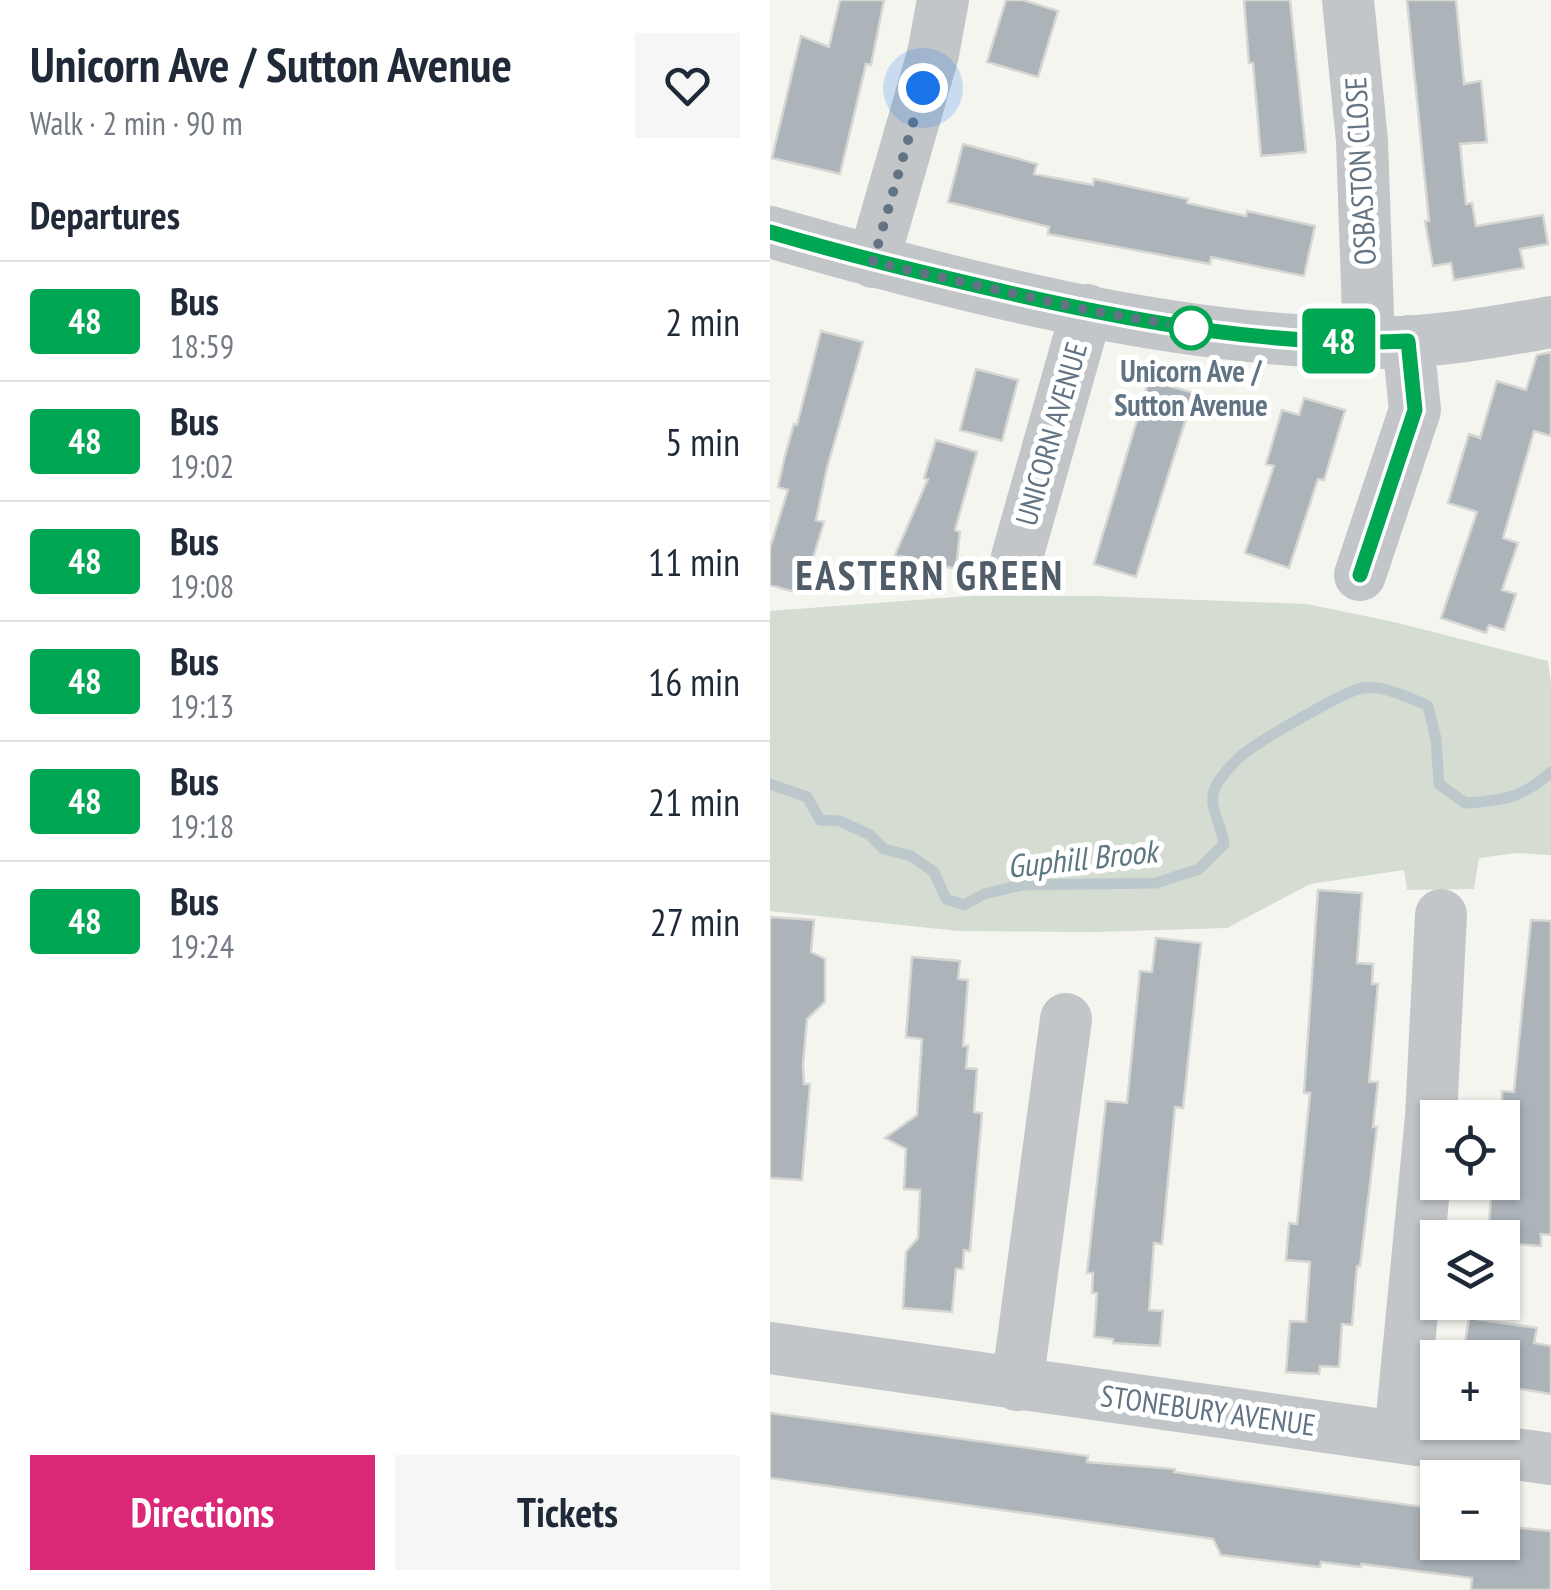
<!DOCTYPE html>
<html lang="en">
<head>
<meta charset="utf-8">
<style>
  :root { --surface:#fff; --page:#f6f6f7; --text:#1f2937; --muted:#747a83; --line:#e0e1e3; --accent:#db2777 }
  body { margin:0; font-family:"PT Sans Narrow",sans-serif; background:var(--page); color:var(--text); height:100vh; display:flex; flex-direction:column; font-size:38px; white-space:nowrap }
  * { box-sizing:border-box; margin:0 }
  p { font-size:32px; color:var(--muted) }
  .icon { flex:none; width:55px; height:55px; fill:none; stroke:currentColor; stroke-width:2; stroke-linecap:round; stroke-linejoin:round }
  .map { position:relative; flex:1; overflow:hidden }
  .side { display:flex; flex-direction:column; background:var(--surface); width:770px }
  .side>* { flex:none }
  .badge { padding:0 20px; border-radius:8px; font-size:35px; line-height:65px }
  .fabs { position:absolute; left:650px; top:1100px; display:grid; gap:20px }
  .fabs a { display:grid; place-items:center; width:100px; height:100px; border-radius:0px; background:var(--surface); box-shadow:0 2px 8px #0004; font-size:50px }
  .you { position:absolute; width:50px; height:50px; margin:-25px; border:8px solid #fff; border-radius:50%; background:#1a73e8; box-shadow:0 0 0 15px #1a73e833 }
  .map>.badge { position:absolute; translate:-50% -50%; box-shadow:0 0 0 5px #fff }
  h2 { padding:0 30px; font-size:38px; line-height:90px }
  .round { display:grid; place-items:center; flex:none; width:105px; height:105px; border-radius:0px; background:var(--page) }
  .overview { display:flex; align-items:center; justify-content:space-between; height:170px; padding:0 30px }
  h1 { font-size:48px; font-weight:600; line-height:75px }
  .button { display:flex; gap:20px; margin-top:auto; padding:20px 30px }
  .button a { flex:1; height:115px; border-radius:0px; background:var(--accent); color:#fff; font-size:40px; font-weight:600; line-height:115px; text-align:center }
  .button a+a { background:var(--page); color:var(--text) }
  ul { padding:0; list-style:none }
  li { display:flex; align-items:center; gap:30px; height:120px; padding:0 30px; border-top:2px solid var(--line) }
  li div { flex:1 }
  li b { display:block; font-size:38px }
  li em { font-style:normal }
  li .badge { min-width:110px; font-weight:700; text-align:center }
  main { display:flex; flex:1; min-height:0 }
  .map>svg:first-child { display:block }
  .green { fill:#d5dcd1 }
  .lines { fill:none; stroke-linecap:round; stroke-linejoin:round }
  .stream { stroke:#bdc8cd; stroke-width:11 }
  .building { fill:#acb4b9; stroke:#d6d6d3; stroke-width:2.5 }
  .minor { stroke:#c2c6c9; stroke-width:52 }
  .line-casing { stroke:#fff; stroke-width:22 }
  .line { stroke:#00a651; stroke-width:15 }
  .walk { stroke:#627484; stroke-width:10; stroke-dasharray:0 18 }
  .stop-dot { fill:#fff; stroke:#00a651; stroke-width:5 }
  .labels { text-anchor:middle; stroke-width:10; stroke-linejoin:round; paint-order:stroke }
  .street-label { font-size:30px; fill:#627484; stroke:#fff }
  .stop-label { font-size:30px; font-weight:bold; fill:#627484; stroke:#fff }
  .water-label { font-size:32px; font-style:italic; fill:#5d7781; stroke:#fff }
  .district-label { font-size:40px; font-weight:bold; letter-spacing:2.5px; fill:#505d68; stroke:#fff }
</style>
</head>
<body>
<main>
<section class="side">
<div class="overview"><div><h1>Unicorn Ave / Sutton Avenue</h1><p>Walk · 2 min · 90 m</p></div><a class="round"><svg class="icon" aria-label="heart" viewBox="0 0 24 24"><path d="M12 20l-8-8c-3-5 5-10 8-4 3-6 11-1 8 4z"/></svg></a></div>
<h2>Departures</h2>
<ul>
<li><span class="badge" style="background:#00a651;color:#fff">48</span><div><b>Bus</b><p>18:59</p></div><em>2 min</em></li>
<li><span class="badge" style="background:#00a651;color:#fff">48</span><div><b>Bus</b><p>19:02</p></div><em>5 min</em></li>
<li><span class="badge" style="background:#00a651;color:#fff">48</span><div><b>Bus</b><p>19:08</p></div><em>11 min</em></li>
<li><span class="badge" style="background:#00a651;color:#fff">48</span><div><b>Bus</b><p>19:13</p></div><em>16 min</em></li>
<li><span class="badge" style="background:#00a651;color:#fff">48</span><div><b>Bus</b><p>19:18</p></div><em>21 min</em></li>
<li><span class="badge" style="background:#00a651;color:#fff">48</span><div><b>Bus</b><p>19:24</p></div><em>27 min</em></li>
</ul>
<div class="button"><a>Directions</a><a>Tickets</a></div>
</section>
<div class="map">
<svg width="781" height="1590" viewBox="0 0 781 1590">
  <rect width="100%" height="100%" fill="#f5f5f0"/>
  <path class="green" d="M199,596H327L537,604L624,622L778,661L781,684V855L747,853L709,858L704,889L637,890L634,870L540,884L457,928L325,932L188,931L0,911V611Z"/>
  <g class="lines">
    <path class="stream" d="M0,784L37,797L50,820L70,821L100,835L114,849L141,856L164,872L176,899L194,905L214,894L251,885L386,883L429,869L454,844C452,825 436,804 446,786C451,776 463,763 471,756C485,743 575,691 592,688C614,685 638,697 658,706L666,739L669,784L695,803C733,801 752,798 781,772"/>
  </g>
  <path class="building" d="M70,0H114L101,65L96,64L70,174L2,158L31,36L59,47Z
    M236,0H253L288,11L268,77L217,62Z
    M474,0H520L536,152L491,156L483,63H479Z
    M637,0H686L694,84L711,81L717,142L690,144L696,204L702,203L706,226L773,215L778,244L750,249L754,268L684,280L681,263L663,266L655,221H659Z
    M193,144L267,164L264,174L323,185L324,179L418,199L417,203L476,216L477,211L545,226L534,276L441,257L440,264L278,234L279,227L178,202Z
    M51,331L93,342L57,468L46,520L54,522L32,594L0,585V548L18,490L8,487L15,456L24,424L27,425Z
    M781,352V436L764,431L733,538L748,543L732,590L746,594L734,630L719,625L716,633L671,618L707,512L678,503L699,434L710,438L727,381L756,390L767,355Z
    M206,369L248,380L232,441L190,430Z
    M379,380L424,393L366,577L324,564Z
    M534,398L575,410L554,480L548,479L519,568L475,553L504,466L496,464L512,410L529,415Z
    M166,440L207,452L185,530L190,532L186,569L125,555L158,479L154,478Z
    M548,890L592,893L587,963L603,964L602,984H608L599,1082H608L603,1127H607L590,1266H587L582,1325L572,1324L569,1367L550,1366L549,1374L516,1372L520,1321L536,1322L540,1262L516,1260L519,1223L527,1224L540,1093H534Z
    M0,917L44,920L41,952L55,959V1002L37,1019L33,1065L34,1084H40L32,1180L0,1178Z
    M761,920L781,921V1235L771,1234V1246L732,1243V1238H718L722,1182H732V1091L744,1092Z
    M386,938L431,943L413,1108L405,1107L392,1244L384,1243L379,1310L393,1311L390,1346L343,1343V1339L324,1337L327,1293H322L323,1273H317L336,1101L357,1103L370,971L382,972Z
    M142,957L190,961L188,979L198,980L193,1046H198L196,1068L207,1069L204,1112L212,1113L200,1251L194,1250L193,1269H186L182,1312L133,1308L136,1252L148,1238L150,1190L134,1189L136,1149L115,1138L147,1115L152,1039L136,1037Z
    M699,1318L767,1328L764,1343L781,1346V1394L732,1386V1358L693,1354Z
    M0,1413L318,1456L317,1462L405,1469L404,1472L661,1508L660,1517L668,1518V1542H732V1526L781,1531V1590H701L702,1578L591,1564V1567L551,1562L550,1567L451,1555L443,1539L0,1478Z"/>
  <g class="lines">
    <path class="minor" d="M578,0L592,141L599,343
      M0,232C187,286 404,342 599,343C660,343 721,333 781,322
      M103,262L163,54L173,0
      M247,557L317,310
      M590,575L645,410L638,341
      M0,1348L781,1459
      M247,1385L296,1019
      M630,1437L661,1117L671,915"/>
  </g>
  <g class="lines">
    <g class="line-casing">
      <path id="line" d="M0,232C81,256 162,275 244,294C373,323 506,347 638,341L645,410L590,575"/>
    </g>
    <use href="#line" class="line"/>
    <path class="walk" d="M153,88L103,262L317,310L421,328"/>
  </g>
  <circle class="stop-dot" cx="421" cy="328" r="20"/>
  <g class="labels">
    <g class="street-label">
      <text transform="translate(591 171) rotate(-93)" y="10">OSBASTON CLOSE</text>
      <text transform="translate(282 434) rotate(-74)" y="10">UNICORN AVENUE</text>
      <text transform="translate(438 1411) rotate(8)" y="10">STONEBURY AVENUE</text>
    </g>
    <g class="stop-label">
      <text x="421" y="382">Unicorn Ave /<tspan x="421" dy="34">Sutton Avenue</tspan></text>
    </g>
    <g class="water-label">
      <text transform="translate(312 859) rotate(-6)" y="11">Guphill Brook</text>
    </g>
    <g class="district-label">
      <text x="160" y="590">EASTERN GREEN</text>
    </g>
  </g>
</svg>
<div class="fabs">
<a><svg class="icon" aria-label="locate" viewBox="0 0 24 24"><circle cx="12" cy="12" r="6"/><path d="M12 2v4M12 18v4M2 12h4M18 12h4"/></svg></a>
<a><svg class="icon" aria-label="layers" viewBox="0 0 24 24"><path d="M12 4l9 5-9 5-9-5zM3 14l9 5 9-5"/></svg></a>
<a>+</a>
<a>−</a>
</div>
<div class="you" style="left:153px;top:88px"></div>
<b class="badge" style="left:569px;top:341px;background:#00a651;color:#fff">48</b>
</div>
</main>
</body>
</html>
